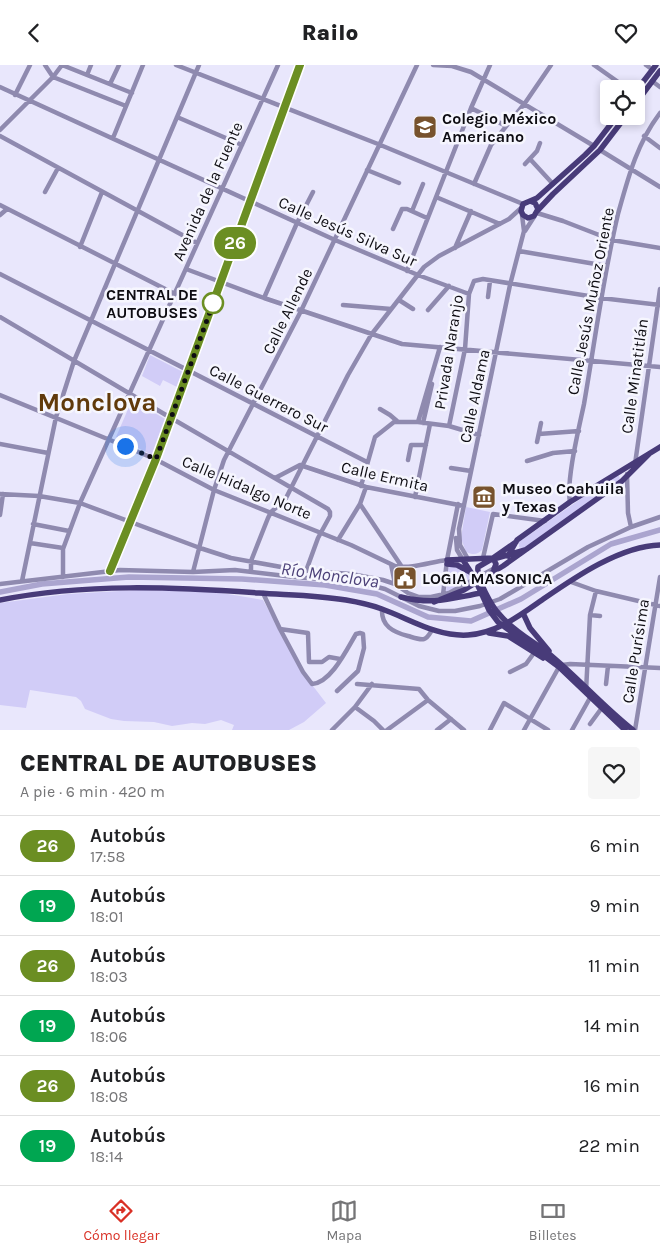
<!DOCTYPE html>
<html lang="es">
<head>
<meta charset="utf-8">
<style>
  :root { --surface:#fff; --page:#f6f6f6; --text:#202124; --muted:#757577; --line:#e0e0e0; --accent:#d93025 }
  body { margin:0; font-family:Karla,sans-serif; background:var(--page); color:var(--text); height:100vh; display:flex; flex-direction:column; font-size:19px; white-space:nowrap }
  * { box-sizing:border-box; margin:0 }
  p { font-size:16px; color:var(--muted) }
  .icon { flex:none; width:28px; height:28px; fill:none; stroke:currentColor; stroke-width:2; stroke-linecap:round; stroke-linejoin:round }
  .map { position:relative; height:665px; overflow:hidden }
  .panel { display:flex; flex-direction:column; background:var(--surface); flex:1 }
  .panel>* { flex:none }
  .badge { padding:0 10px; border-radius:16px; font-size:18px; line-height:32px }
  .tools { position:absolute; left:600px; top:15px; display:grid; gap:10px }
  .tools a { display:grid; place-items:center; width:45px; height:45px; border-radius:5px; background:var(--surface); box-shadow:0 2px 8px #0003; font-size:25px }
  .you { position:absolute; width:25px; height:25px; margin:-12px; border:4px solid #fff; border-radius:50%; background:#1a73e8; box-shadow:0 0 0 8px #1a73e833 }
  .map>.badge { position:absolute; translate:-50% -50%; box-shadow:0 0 0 2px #fff }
  .round { display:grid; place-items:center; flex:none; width:52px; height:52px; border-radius:5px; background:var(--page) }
  .overview { display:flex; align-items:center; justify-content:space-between; height:85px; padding:0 20px }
  h1 { font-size:24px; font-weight:800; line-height:38px }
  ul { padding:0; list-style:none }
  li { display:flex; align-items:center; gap:15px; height:60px; padding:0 20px; border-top:1px solid var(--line) }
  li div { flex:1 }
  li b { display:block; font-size:19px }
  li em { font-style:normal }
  li .badge { min-width:55px; font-weight:700; text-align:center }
  header { display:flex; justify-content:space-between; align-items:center; height:65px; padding:0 20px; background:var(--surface); font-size:22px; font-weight:800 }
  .menu { display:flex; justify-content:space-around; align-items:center; height:70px; border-top:1px solid var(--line); background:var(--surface); font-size:14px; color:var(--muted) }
  .menu a { display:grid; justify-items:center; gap:2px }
  .menu .active { color:var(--accent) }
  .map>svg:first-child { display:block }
  .green { fill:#d1ccf7 }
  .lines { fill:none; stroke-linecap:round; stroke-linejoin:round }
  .river { stroke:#aba5cf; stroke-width:5.5 }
  .minor { stroke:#8f8aaf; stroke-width:4.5 }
  .major { stroke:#483b79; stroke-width:5.5 }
  .line-casing { stroke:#fff; stroke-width:11 }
  .line { stroke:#6b8e23; stroke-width:8 }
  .walk { stroke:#0d0c12; stroke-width:5; stroke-dasharray:0 9 }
  .stop-dot { fill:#fff; stroke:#6b8e23; stroke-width:2.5 }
  .labels { text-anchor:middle; stroke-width:5; stroke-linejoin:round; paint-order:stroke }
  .poi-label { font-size:16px; font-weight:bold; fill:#0d0c12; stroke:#f6f6fe; text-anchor:start }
  .street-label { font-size:16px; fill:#0d0c12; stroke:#f6f6fe }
  .stop-label { font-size:16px; font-weight:bold; fill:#0d0c12; stroke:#f6f6fe; text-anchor:end }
  .water-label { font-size:18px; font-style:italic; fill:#4d4279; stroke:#f6f6fe }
  .town-label { font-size:26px; font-weight:bold; fill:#613a0b; stroke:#f6f6fe }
</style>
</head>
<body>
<header><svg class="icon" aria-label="back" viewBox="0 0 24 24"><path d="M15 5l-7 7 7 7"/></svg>Railo<svg class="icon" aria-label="heart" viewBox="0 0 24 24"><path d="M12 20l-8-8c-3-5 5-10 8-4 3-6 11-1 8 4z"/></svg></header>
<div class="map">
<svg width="660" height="665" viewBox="0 0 660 665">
  <rect width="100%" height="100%" fill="#e9e7fc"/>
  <path class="green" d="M150,290L183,307L177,322L163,315L160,321L142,311Z
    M132,335L167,355L154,391L116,372Z
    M615,410L619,411L620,414L523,484L519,482V477L526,472Z
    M466,442L490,447L482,485C477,490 473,490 466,487L461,473Z
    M450,501C459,503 469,505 472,515L446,527L448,503Z
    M137,525L216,527L263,535L303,608L326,638L304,657L289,665H232L234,660L221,655L205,659L192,658L172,661L154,657L124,656L111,654L85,644L81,636L76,632L30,625L26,643L0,640V538L68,529Z"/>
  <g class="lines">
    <path class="river" d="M0,527L42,519L129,512L242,514L325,520L377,529L428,552L471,556L521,534L611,479L660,465"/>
    <path class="minor" d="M45,0L53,12L126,41
      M62,0L132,28
      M176,0L378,79L523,139
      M433,0L452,1L471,7L594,81
      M594,0L628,24
      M646,0L653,5
      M87,10L91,0
      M652,16L660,22
      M110,19L119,0
      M0,22L335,175L418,210L469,229
      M15,30L30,0
      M471,43L506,61
      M177,52L242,80
      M0,65L53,12L62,0
      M0,71L197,178
      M644,71L660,83
      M113,73L143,0
      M600,85L660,122
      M530,94L553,119
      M525,99L537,86L540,78
      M367,105L399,118
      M474,119L491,80L525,38L551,0
      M45,127L58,103
      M436,132L500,159
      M0,140L175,229
      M412,146L423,119
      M537,148L563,156L612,175L660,183
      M0,150L7,144
      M393,164L402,144H407L427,153
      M525,166L534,152
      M80,182L102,127
      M455,183L471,146
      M519,186L607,201
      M186,204L264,233L402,279L660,302
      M407,206L471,43L490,0
      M0,209L367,397
      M488,232L490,216
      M264,233L297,158L313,127
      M399,235L413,244
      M343,240L391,244
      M428,245L449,221
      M0,252L171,353L328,444L330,447V451L318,473L306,506
      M0,330L110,375L155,394L214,425L351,480L395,501C413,504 430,497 447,495
      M380,344L390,350L397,356
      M418,357L440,282
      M423,358L432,319
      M449,361L465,284L469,229L474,216L483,214L601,233L660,240
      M539,369L579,366
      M537,377L541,358
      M0,379L48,388
      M408,395L411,380H426
      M527,396L553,388L575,386
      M635,399L660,224
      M451,403L471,406
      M627,409L628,448L631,462
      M275,413L300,400L366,422L464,441
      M361,421L375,372L394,357H418L449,361L479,370
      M0,429L39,431L80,438L200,483L231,493L298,505L351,509L383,515L395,519L408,528L419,532H431L449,528L493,504
      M415,432L430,359
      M570,437C566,415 579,363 584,339C595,276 603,212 618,149C628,113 637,78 660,48
      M360,439L402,502
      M0,450L3,429
      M33,459L69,466
      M456,473L457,485L463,495
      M338,475L360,439L366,422
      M30,478L63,483
      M483,493L493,449L545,456
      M468,494L460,480L459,464L510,220L524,166L522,150
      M391,499L395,519
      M110,506L155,394L300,0
      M193,507L214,425L224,395L301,246L417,0
      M251,507V496L268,453L271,447L285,435L348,310L371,270L424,202L439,191L509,154L520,144
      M63,512V484L80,438L278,0
      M22,516L56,352L74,296L199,0
      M571,517L596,526L660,541
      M0,519L120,505L193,507L235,505L294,512L358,517L385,524L419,541L439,546H455L480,541L500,534L588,482L631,462L660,452
      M263,528L280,564L303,607L312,619C331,618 347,584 356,569L360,568L363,569L364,583L358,606L337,626
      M443,530L447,495L458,439
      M382,544C381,561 393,567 408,571C412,572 419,575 424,574C428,573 430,568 432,565
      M590,550L600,551
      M280,564L308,568L309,597H322L329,592L340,594
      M510,607L526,599L534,588
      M357,619L419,624L428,635L464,665
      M606,619L608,601
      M586,626L590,550L596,526
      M355,642L374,656L383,665
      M590,659L601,644
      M332,665L355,642L372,619
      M387,665L428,635
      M437,665L451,654
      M490,665L504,638L548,665
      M524,665L559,602L562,600L570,599L660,603
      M572,665L591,631
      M635,665L660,512"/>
    <path class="major" d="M636,26L656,0
      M636,38L660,6
      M530,136L535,138L538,144L534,151L528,153L523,150L521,146L523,139L537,133L585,90L594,81L617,51
      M537,146L553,129L600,85L626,51
      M525,485L490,495L478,502C476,513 492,542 500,550C514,567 537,578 554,593C581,616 605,643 633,665
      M508,491L517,475L570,437L660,382
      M493,493L516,477
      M447,495L493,493L496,499L494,504
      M463,495L474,512L489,545L498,557L559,602L625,665
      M447,499L457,500L470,507
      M401,532C434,540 448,534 481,528
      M0,535C86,518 173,522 259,528C288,530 317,530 346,535C358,537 371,540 382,544C410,554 437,572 468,570C497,568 519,551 542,535C574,513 620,481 660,480
      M434,537L464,525L503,501L622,416L649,389
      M523,548L530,563L549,586
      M489,568L508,571L543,593"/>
  </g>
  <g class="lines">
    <g class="line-casing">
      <path id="line" d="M110,506L156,394L300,0"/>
    </g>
    <use href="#line" class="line"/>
    <path class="walk" d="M125,381L156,394L214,236L213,238"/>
  </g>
  <defs>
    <g id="university-square" transform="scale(1.25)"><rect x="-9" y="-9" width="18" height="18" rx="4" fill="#77522d" stroke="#f6f6fe"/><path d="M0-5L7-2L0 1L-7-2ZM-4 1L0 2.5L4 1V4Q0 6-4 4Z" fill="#fff"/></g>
    <g id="museum-square" transform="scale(1.25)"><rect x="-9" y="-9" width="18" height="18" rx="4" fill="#77522d" stroke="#f6f6fe"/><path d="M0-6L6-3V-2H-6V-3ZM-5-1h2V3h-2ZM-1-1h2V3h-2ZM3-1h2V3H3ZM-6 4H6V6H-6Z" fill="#fff"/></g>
    <g id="civic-square" transform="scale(1.25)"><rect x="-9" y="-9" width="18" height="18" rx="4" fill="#77522d" stroke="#f6f6fe"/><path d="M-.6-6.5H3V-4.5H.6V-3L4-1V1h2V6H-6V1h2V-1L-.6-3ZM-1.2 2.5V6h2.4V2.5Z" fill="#fff"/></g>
  </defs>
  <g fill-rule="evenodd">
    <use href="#university-square" x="425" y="62"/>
    <use href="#museum-square" x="484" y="432"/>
    <use href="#civic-square" x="405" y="513"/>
  </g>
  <circle class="stop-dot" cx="213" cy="238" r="10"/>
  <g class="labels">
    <g class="poi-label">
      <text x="442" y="59">Colegio México<tspan x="442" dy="18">Americano</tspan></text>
      <text x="502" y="429">Museo Coahuila<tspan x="502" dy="18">y Texas</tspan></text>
      <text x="422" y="519">LOGIA MASONICA</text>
    </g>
    <g class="street-label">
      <text transform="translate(207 126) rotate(-66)" y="6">Avenida de la Fuente</text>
      <text transform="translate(348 166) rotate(24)" y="6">Calle Jesús Silva Sur</text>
      <text transform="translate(590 236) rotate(-79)" y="6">Calle Jesús Muñoz Oriente</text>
      <text transform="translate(287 246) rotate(-64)" y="6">Calle Allende</text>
      <text transform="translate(448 287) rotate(-81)" y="6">Privada Naranjo</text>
      <text transform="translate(634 311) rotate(-82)" y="6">Calle Minatitlán</text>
      <text transform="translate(474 331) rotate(-78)" y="6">Calle Aldama</text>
      <text transform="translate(269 333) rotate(27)" y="6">Calle Guerrero Sur</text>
      <text transform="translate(385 411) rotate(13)" y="6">Calle Ermita</text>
      <text transform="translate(247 422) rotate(23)" y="6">Calle Hidalgo Norte</text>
      <text transform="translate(635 586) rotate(-81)" y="6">Calle Purísima</text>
    </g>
    <g class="stop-label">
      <text x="198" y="235">CENTRAL DE<tspan x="198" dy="18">AUTOBUSES</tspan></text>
    </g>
    <g class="water-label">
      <text transform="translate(330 510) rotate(8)" y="6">Río Monclova</text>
    </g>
    <g class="town-label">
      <text x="97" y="346">Monclova</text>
    </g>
  </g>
</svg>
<div class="tools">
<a><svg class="icon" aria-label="locate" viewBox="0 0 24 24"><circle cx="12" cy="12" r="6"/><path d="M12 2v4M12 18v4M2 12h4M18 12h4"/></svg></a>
</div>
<div class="you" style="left:125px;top:381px"></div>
<b class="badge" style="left:235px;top:178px;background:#6b8e23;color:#fff">26</b>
</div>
<section class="panel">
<div class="overview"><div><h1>CENTRAL DE AUTOBUSES</h1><p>A pie · 6 min · 420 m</p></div><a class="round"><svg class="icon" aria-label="heart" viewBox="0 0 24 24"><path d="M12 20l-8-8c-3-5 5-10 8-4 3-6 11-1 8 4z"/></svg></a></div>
<ul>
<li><span class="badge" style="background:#6b8e23;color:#fff">26</span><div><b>Autobús</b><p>17:58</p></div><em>6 min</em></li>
<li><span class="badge" style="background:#00a651;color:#fff">19</span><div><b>Autobús</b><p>18:01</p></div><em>9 min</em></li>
<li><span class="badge" style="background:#6b8e23;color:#fff">26</span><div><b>Autobús</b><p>18:03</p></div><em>11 min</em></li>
<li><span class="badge" style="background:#00a651;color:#fff">19</span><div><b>Autobús</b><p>18:06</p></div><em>14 min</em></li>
<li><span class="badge" style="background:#6b8e23;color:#fff">26</span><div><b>Autobús</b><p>18:08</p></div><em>16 min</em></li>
<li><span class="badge" style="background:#00a651;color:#fff">19</span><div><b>Autobús</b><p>18:14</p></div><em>22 min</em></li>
</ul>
</section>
<nav class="menu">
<a class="active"><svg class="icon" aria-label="directions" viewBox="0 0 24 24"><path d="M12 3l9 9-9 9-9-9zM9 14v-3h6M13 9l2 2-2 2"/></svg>Cómo llegar</a>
<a><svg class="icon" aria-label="map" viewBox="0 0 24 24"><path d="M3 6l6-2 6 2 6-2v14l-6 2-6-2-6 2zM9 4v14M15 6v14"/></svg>Mapa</a>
<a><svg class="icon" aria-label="tickets" viewBox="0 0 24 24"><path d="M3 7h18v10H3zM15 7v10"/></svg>Billetes</a>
</nav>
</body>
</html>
